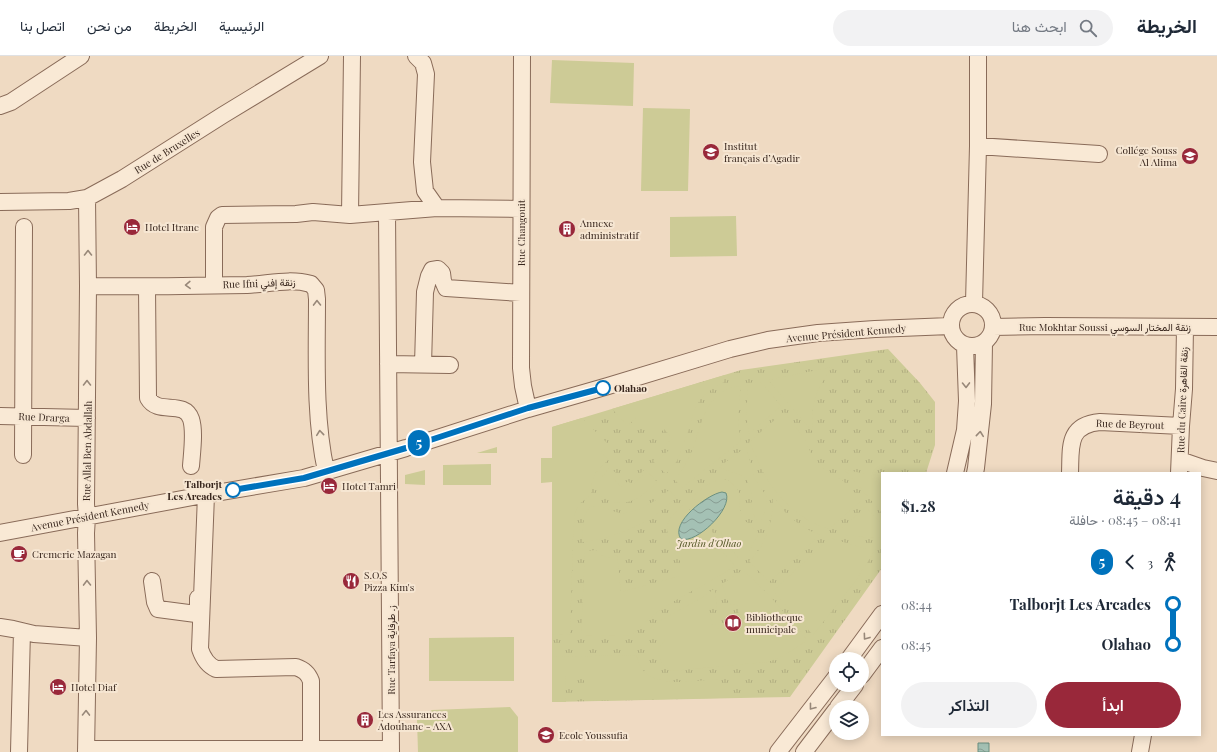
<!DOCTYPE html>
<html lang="ar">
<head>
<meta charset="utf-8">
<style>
  :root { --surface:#fff; --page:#f2f2f3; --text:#1f2937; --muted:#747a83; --line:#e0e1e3; --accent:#99283a }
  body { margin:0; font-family:"Playfair Display",Vazirmatn,serif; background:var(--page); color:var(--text); direction:rtl; height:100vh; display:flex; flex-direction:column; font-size:15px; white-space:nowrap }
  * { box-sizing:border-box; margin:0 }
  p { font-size:13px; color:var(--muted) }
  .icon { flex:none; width:22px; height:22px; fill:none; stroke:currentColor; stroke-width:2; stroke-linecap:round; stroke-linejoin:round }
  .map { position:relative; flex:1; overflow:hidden; direction:ltr }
  .sheet { position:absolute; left:881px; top:416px; width:320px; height:264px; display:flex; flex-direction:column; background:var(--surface); border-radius:0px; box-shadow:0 2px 10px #0003; direction:rtl }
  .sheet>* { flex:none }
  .badge { padding:0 8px; border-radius:13px; font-size:14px; line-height:26px }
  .tools { position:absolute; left:829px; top:596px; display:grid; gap:8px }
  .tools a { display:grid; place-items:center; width:40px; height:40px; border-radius:50%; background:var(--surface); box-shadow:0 2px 10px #0003; font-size:20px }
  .map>.badge { position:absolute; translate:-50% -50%; box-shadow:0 0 0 2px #fff }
  .legs { display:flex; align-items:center; gap:6px; height:44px; padding:0 20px; font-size:13px }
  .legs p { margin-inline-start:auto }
  .overview { display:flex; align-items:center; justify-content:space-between; height:68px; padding:0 20px }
  h1 { font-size:22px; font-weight:600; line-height:30px }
  .cta { display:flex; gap:8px; margin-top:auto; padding:8px 20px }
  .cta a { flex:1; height:46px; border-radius:24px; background:var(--accent); color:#fff; font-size:16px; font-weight:600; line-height:46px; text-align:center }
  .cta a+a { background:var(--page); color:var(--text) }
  ul { padding:0 20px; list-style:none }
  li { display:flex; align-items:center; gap:14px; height:40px; font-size:15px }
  li i { display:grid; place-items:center; width:6px; height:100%; margin:0 5px; background:currentColor }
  li i::after { content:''; width:10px; height:10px; margin:-5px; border:3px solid; border-radius:50%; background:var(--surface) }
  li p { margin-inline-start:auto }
  li:first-child i { background:linear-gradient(#0000 50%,currentColor 0) }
  li:last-child i { background:linear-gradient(currentColor 50%,#0000 0) }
  header { display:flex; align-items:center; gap:24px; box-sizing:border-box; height:56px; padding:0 20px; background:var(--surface); border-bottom:1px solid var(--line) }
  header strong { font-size:19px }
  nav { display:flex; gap:22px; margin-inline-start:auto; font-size:14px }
  .search { width:280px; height:36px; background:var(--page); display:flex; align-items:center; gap:10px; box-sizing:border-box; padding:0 14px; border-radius:22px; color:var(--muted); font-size:15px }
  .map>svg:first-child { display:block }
  .park { fill:url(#park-tufts) }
  .garden { fill:#cdcb96 }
  .water { fill:url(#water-waves); stroke:#6b9081 }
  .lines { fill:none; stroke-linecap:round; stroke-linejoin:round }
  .minor-casing { stroke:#896b59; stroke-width:18 }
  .minor { stroke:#f9e9d5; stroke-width:16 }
  .oneway { stroke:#988879 }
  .line-1-casing { stroke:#fff; stroke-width:9 }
  .line-1 { stroke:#0072bc; stroke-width:6 }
  .stop-1-dot { fill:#fff; stroke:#0072bc; stroke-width:2 }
  .labels { text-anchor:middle; stroke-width:4; stroke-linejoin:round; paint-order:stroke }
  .poi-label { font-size:10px; fill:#38261d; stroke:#f6e6d2; text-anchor:start }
  .street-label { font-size:10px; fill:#38261d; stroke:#f6e6d2 }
  .stop-label { font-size:10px; font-weight:bold; fill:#38261d; stroke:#f6e6d2; text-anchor:start }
  .park-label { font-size:10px; font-style:italic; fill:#515523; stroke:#f6e6d2 }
</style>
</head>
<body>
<header>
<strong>الخريطة</strong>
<div class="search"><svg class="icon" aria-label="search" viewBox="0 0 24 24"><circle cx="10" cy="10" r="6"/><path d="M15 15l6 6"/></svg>ابحث هنا</div>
<nav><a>الرئيسية</a><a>الخريطة</a><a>من نحن</a><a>اتصل بنا</a></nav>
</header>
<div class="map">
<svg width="1217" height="696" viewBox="0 0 1217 696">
  <defs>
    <pattern id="park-tufts" width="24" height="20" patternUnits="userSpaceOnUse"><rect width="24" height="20" fill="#cdcb96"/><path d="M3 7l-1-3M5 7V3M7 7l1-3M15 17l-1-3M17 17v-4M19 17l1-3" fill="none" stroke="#b1ae81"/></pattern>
    <pattern id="water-waves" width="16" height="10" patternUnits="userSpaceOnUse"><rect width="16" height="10" fill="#a4c1b4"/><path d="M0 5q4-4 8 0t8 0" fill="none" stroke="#879d92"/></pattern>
  </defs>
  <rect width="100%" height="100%" fill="#efdac2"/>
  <path class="park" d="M888,293L920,327L935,346V389L926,417H882V512L790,641L552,646V371L741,314Z"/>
  <path class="garden" d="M552,4L634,7L633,50L550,47Z
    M643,52L690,53L688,135H641Z
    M736,160L737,200L670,201V161Z
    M832,311C824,323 815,336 813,351C812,359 813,368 813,376L768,324Z
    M725,319L724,326L712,333L701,342L694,355L688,376L677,405L666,418L653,405L657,401L659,403L669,394L666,389L672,382L664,373L657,380L637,360L628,370L612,353Z
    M761,326L781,350L749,378L746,360L748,327Z
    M741,330C738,349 737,366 741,385L682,432L675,424C683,413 690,402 694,389C703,363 708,333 741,330Z
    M784,356L804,382L814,404L821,411L842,424L862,444L829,473C800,465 774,439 761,412C757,403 754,395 749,386Z
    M582,362L609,389L601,396L608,404C594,418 592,418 591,439L579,448L575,457L573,483L570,578L552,579V426L541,427V402H552V371Z
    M497,391V397H477Z
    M746,391L755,423L767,441L765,455L761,466L755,463L751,448L753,441L747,424L742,420L719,411Z
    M491,408V429H443V409Z
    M610,411L617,418L613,422L621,431L628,425L632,429L643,419L641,417L645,413L657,426C648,436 634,447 620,447C612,447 603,441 596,437L601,422Z
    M844,413L865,418H882V457Z
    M425,414V429L405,428V419Z
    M719,423H724L728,424L737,432L740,439L739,446L740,454L744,464L755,473L758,479L749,495L742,502H738L723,482L720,474L714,465L724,453L716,437L707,442L698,449L692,441L704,431Z
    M669,434L676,442C668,448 660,456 651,462C632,474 605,484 583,486C583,475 581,450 596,450C602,449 613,456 620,457C636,459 657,444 669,434Z
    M773,441C778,445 781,451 785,456C794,466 807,474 820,479L769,526L749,505C767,490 773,463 773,441Z
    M684,448L691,455L684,463L688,483L698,478L708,470L713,477L722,495L735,510C700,534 660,546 632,580L581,579L585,495L596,494L601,499L609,502L617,499C619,512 619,523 621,536L680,520V505L677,492L678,489L670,488C669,484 667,477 667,472C668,462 677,454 684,448Z
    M866,451L882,469V481L881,482L863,481L838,478L837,476Z
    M830,482L866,493H876L854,527L813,579L773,535Z
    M743,514L770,540L807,584C795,593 783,601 768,606L671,615C662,609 659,604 658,593L665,584L664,579L650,572L658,566L703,541L715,532L717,552L709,553L712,569L717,568L718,573L725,572L726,575L733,574L732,570L737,569L736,564H740L737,548L731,549L728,545L722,528Z
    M514,581V625H429V582Z
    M636,599C638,603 639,609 642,613C656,633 699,624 720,623V642L584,645V619H565L566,646H552V601Z
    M510,651L518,661V696H418L417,664L432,654Z"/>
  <path class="water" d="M722,436L726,437C733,453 696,488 681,483C669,467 708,438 722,436Z
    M978,687H989V696H978Z"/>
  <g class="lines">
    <g class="minor-casing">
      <path id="minor" d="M416,0L423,7L426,18L422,106L425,135L437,152
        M522,0L521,312L523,330L528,353
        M0,50L11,46L81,0
        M978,90L1099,98
        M0,146L69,145L87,142L122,123L223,59L320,0
        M387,156L391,696
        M350,159L352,0
        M214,229V171L218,162L222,159L296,158L313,156L350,159L437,152L521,153
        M88,230C141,231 194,230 247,229C269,228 289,222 311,228L316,234L317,243C317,299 314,361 326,415
        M147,231L148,342C158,360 184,343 191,363C195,375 192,396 191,410
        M974,247L978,90V0
        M951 269a21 21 0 1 1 42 0a21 21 0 1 1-42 0Z
        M993,271L1045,270L1217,271
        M388,308L450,309
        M423,309L425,236L429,220L432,214L438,213L442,217L443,225L446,232L521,237
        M0,360L87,362
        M23,399L24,171
        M1180,404L1203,412L1217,415
        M955,417L965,374L967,345L965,290
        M975,417L976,412L983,348L984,287
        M1070,417C1071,391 1067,369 1100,366L1181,370
        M1179,417L1181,370L1184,333L1185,271
        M206,439L200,593C203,602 207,609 216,613L296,611C304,614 308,617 311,625V693
        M0,477L198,440L304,422L406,392L528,353L608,330L730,293L768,284L818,277L875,273L950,270
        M152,525L155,546L158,553L196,558L198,552V542
        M0,571L13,573L34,578L88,582
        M849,603L882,558
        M862,619L882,592
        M838,651L855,629
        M86,693H391
        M19,696L22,575
        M86,696L88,582L86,477L87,461L86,448L88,230L87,142
        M778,696L836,621
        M804,696L836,654
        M1140,696L1143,679"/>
    </g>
    <use href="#minor" class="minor"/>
  </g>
  <defs><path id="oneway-chevron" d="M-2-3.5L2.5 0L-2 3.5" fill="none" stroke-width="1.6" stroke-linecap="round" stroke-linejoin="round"/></defs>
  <g class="oneway">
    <use href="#oneway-chevron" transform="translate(88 197) rotate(-90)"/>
    <use href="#oneway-chevron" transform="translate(188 229) rotate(178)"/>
    <use href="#oneway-chevron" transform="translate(317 247) rotate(-91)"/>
    <use href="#oneway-chevron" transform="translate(87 327) rotate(-90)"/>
    <use href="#oneway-chevron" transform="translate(966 329) rotate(89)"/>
    <use href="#oneway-chevron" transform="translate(320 377) rotate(-96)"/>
    <use href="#oneway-chevron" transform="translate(980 378) rotate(-84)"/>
    <use href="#oneway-chevron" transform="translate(87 527) rotate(-91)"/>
    <use href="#oneway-chevron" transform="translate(866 581) rotate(126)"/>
    <use href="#oneway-chevron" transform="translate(812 651) rotate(128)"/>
    <use href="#oneway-chevron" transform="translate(86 657) rotate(-89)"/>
  </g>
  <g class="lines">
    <g class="line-1-casing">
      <path id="line-1" d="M233,434L304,422L406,392L528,352L603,332"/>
    </g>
    <use href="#line-1" class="line-1"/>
  </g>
  <defs>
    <g id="university-disc" transform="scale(0.9)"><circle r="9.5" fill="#99283a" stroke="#f6e6d2"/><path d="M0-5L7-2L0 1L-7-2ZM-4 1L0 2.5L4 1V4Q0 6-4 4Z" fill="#fff"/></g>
    <g id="school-disc" transform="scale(0.9)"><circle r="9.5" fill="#99283a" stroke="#f6e6d2"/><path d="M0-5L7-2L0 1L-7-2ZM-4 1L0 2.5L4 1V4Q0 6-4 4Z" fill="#fff"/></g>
    <g id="hotel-disc" transform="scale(0.9)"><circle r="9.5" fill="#99283a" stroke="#f6e6d2"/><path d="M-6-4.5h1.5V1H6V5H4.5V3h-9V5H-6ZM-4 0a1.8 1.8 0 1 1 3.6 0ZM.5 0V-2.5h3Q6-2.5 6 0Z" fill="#fff"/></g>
    <g id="building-disc" transform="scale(0.9)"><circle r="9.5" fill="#99283a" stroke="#f6e6d2"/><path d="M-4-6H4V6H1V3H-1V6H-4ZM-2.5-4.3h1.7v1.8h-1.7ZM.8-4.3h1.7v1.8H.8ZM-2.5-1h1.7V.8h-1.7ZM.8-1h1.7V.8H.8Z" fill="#fff"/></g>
    <g id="cafe-disc" transform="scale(0.9)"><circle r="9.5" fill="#99283a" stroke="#f6e6d2"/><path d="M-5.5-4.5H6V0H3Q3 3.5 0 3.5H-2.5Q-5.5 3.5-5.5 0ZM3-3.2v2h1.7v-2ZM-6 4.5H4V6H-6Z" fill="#fff"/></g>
    <g id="restaurant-disc" transform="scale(0.9)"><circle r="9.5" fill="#99283a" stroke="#f6e6d2"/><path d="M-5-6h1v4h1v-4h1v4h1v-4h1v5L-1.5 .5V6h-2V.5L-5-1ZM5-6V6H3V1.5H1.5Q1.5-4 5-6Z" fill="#fff"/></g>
    <g id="library-disc" transform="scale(0.9)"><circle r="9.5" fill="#99283a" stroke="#f6e6d2"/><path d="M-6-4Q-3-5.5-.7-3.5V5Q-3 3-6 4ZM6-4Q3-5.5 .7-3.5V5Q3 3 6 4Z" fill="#fff"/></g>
  </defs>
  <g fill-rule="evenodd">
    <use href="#university-disc" x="711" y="96"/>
    <use href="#school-disc" x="1190" y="100"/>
    <use href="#hotel-disc" x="132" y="171"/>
    <use href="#building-disc" x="567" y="173"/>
    <use href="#hotel-disc" x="329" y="430"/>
    <use href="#cafe-disc" x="19" y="498"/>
    <use href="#restaurant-disc" x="351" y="525"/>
    <use href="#library-disc" x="733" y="567"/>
    <use href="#hotel-disc" x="58" y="631"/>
    <use href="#building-disc" x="365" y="664"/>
    <use href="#school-disc" x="546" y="679"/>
  </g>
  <g class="stop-1-dot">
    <circle cx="603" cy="332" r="7"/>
    <circle cx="233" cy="434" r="7"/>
  </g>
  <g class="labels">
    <g class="poi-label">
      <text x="724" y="94">Institut<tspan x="724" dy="12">français d’Agadir</tspan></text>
      <text x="1177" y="98" text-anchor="end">Collége Souss<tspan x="1177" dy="12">Al Alima</tspan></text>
      <text x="580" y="171">Annexe<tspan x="580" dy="12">administratif</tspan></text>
      <text x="145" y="175">Hotel Itrane</text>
      <text x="342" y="434">Hotel Tamri</text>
      <text x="32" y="502">Cremerie Mazagan</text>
      <text x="364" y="523">S.O.S<tspan x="364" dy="12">Pizza Kim's</tspan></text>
      <text x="746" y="565">Bibliotheque<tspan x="746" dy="12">municipale</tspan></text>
      <text x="71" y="635">Hotel Diaf</text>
      <text x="378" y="662">Les Assurances<tspan x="378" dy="12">Adouhane - AXA</tspan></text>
      <text x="559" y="683">Ecole Youssufia</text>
    </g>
    <g class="street-label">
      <text transform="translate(167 95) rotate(-32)" y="4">Rue de Bruxelles</text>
      <text transform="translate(521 177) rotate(-90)" y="4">Rue Changouit</text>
      <text transform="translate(259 227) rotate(-2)" y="4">Rue Ifni زنقة إفني</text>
      <text x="1105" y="275">Rue Mokhtar Soussi زنقة المختار السوسي</text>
      <text transform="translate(846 277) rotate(-5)" y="4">Avenue Président Kennedy</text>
      <text transform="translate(1182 344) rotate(-88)" y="4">Rue du Caire زنقة القاهرة</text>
      <text transform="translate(44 361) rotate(2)" y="4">Rue Drarga</text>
      <text transform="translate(1130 368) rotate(2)" y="4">Rue de Beyrout</text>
      <text transform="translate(87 395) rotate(-89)" y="4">Rue Allal Ben Abdallah</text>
      <text transform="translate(90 460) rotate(-11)" y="4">Avenue Président Kennedy</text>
      <text transform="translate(391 594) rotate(-90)" y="4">Rue Tarfaya ز. طرفاية</text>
    </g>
    <g class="stop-label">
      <text x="614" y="336">Olahao</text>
      <text x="222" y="432" text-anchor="end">Talborjt<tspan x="222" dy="12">Les Arcades</tspan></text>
    </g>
    <g class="park-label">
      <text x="709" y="491">Jardin d'Olhao</text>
    </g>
  </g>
</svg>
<div class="tools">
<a><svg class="icon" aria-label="locate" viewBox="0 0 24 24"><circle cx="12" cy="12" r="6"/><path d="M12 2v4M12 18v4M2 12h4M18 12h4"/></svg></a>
<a><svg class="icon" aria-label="layers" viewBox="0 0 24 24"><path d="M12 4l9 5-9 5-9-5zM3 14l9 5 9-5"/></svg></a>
</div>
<b class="badge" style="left:419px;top:387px;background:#0072bc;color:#fff">5</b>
<section class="sheet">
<div class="overview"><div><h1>4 دقيقة</h1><p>08:41 – 08:45 · حافلة</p></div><b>$1.28</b></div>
<div class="legs"><svg class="icon" aria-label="walk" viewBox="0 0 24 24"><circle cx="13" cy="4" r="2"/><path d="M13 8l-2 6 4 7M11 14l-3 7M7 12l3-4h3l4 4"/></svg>3<svg class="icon" aria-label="back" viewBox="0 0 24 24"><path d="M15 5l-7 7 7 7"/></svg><b class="badge" style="background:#0072bc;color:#fff">5</b></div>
<ul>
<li><i style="color:#0072bc"></i><b>Talborjt Les Arcades</b><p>08:44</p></li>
<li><i style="color:#0072bc"></i><b>Olahao</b><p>08:45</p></li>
</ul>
<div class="cta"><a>ابدأ</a><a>التذاكر</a></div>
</section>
</div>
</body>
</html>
